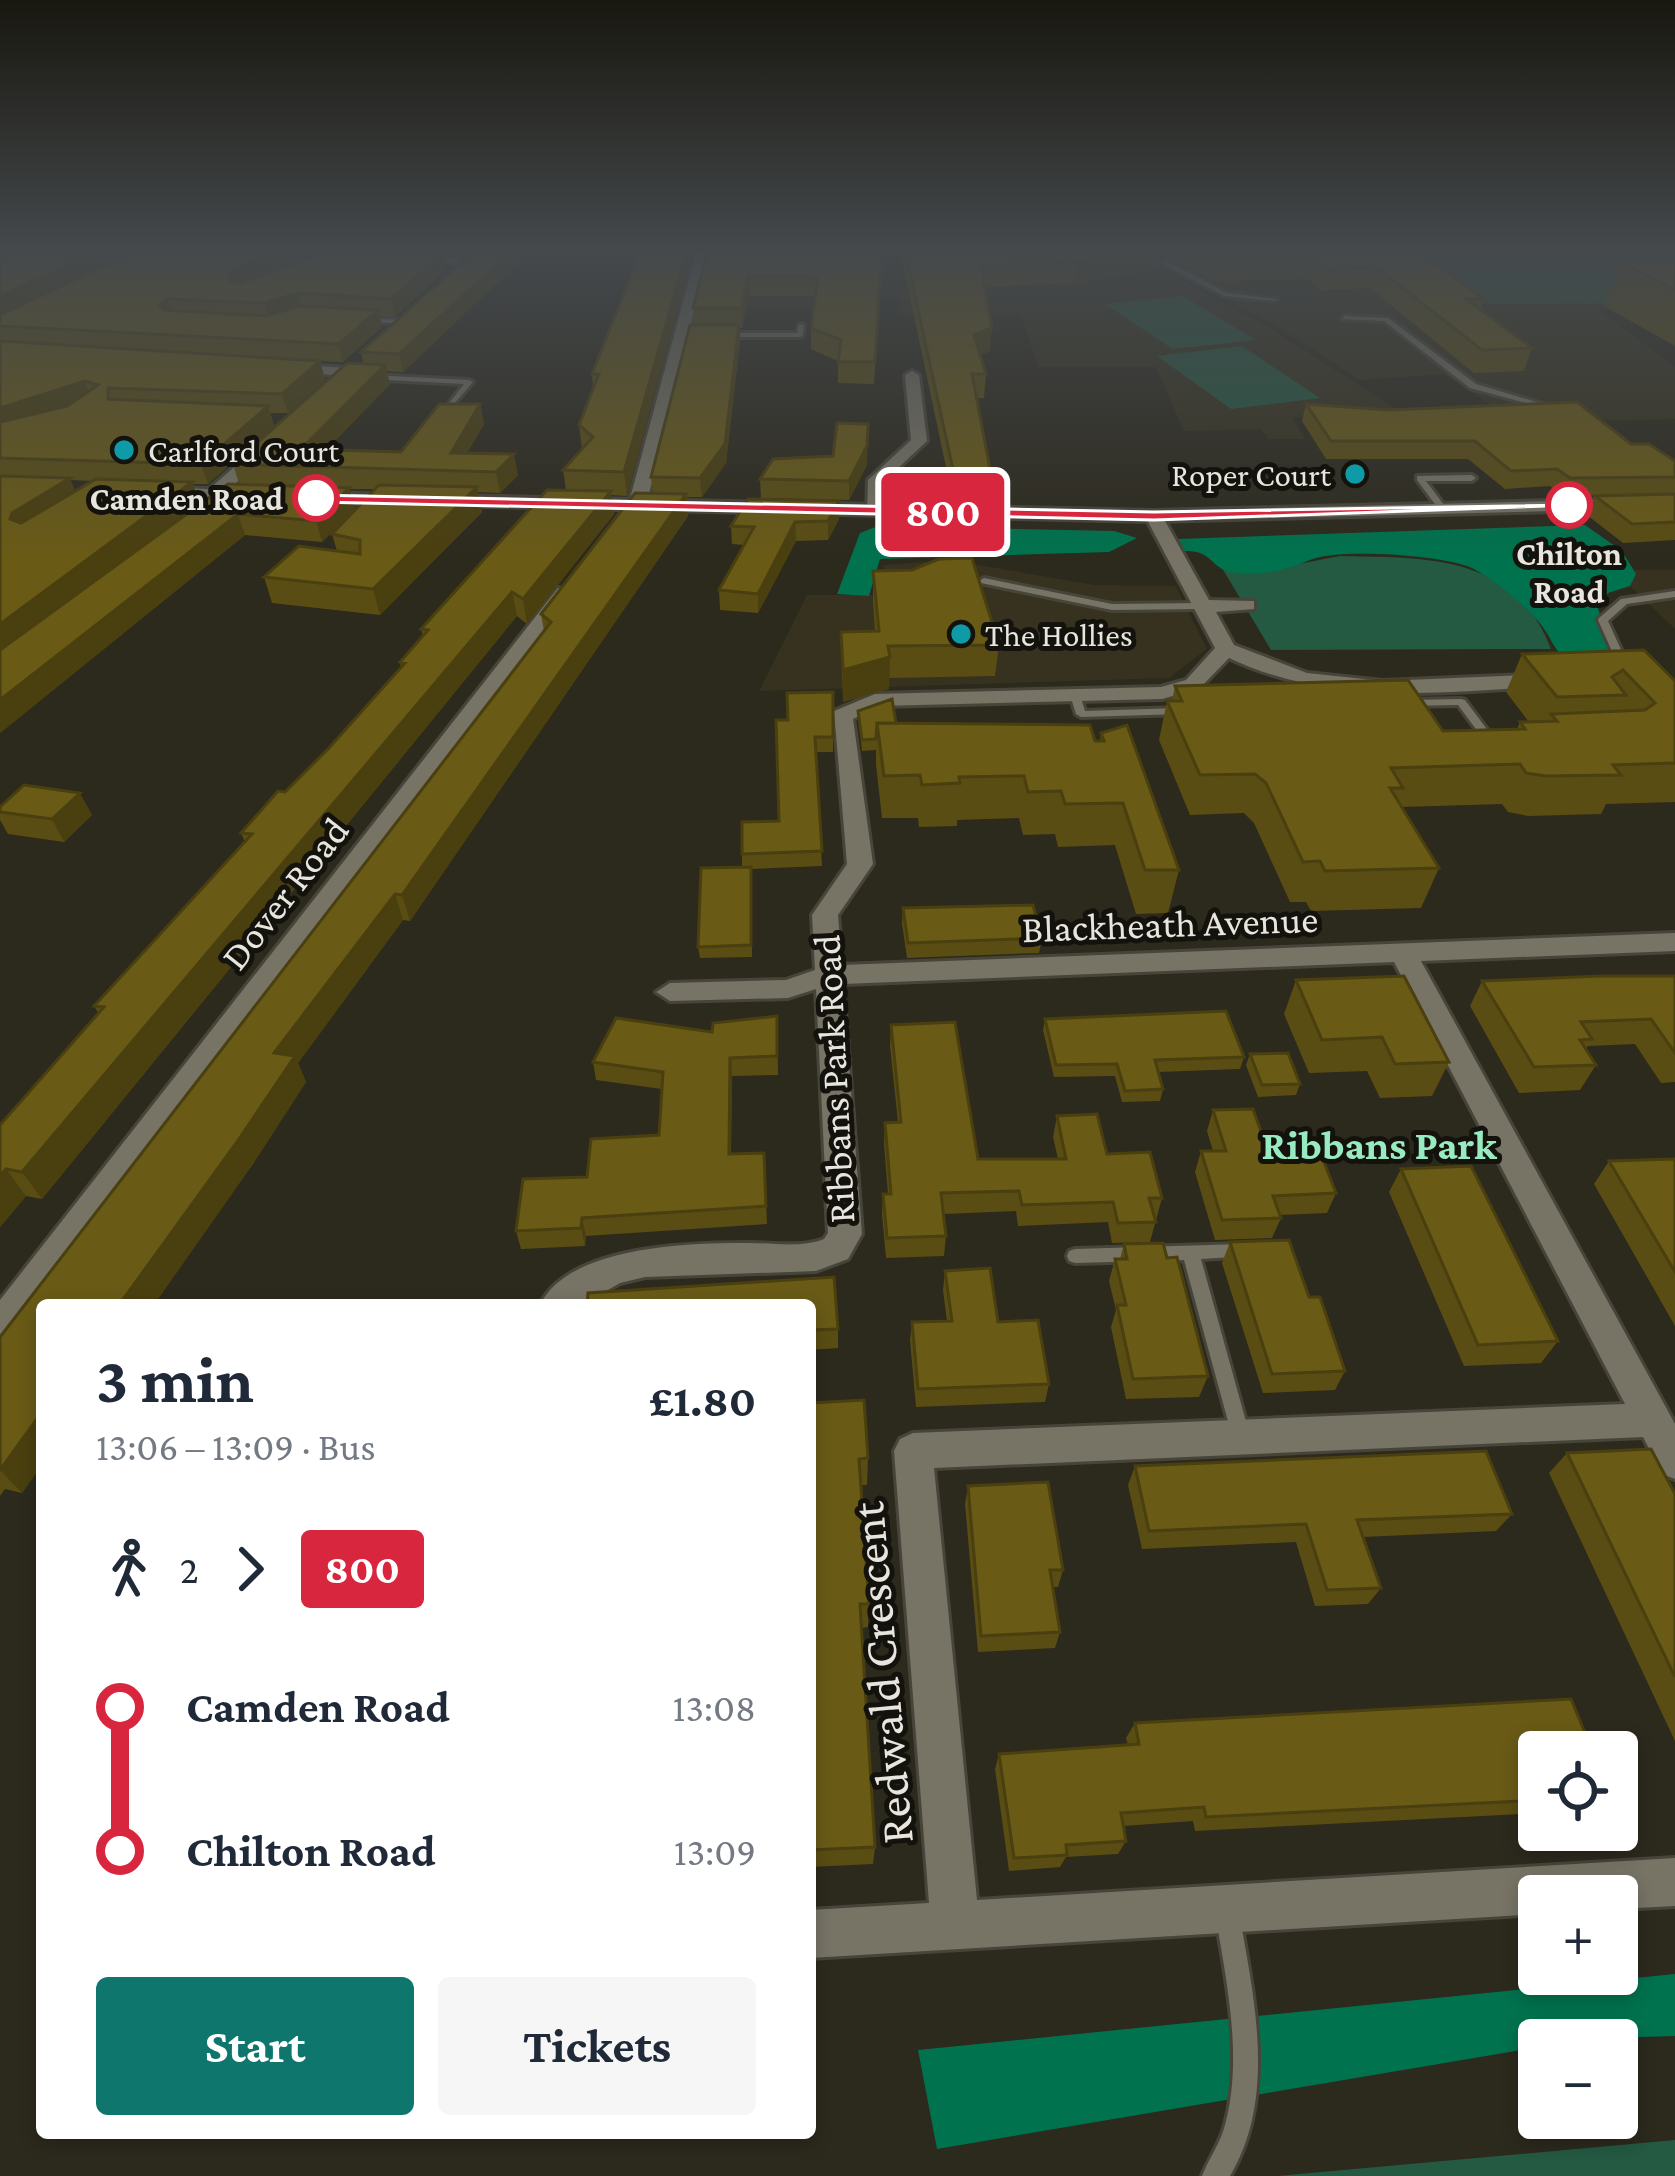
<!DOCTYPE html>
<html lang="en">
<head>
<meta charset="utf-8">
<style>
  :root { --surface:#fff; --page:#f6f6f7; --text:#1f2937; --muted:#747a83; --accent:#0f766e }
  body { margin:0; font-family:"Crimson Pro",serif; background:var(--page); color:var(--text); height:100vh; display:flex; flex-direction:column; font-size:45px; white-space:nowrap }
  * { box-sizing:border-box; margin:0 }
  p { font-size:39px; color:var(--muted) }
  .icon { flex:none; width:66px; height:66px; fill:none; stroke:currentColor; stroke-width:2; stroke-linecap:round; stroke-linejoin:round }
  .map { position:relative; flex:1; overflow:hidden }
  .drawer { position:absolute; left:36px; top:1299px; width:780px; height:840px; display:flex; flex-direction:column; background:var(--surface); border-radius:12px; box-shadow:0 6px 18px #0003 }
  .drawer>* { flex:none }
  .badge { padding:0 24px; border-radius:9px; font-size:42px; line-height:78px }
  .buttons { position:absolute; left:1518px; top:1731px; display:grid; gap:24px }
  .buttons a { display:grid; place-items:center; width:120px; height:120px; border-radius:12px; background:var(--surface); box-shadow:0 6px 18px #0003; font-size:60px }
  .map>.badge { position:absolute; translate:-50% -50%; box-shadow:0 0 0 6px #fff }
  .legs { display:flex; align-items:center; gap:18px; height:132px; padding:0 60px; font-size:39px }
  .legs p { margin-inline-start:auto }
  .headline { display:flex; align-items:center; justify-content:space-between; height:204px; padding:0 60px }
  h1 { font-size:66px; font-weight:700; line-height:90px }
  .cta { display:flex; gap:24px; margin-top:auto; padding:24px 60px }
  .cta a { flex:1; height:138px; border-radius:12px; background:var(--accent); color:#fff; font-size:48px; font-weight:700; line-height:138px; text-align:center }
  .cta a+a { background:var(--page); color:var(--text) }
  ul { padding:0 60px; list-style:none }
  li { display:flex; align-items:center; gap:42px; height:144px; font-size:45px }
  li i { display:grid; place-items:center; width:18px; height:100%; margin:0 15px; background:currentColor }
  li i::after { content:''; width:30px; height:30px; margin:-15px; border:9px solid; border-radius:50%; background:var(--surface) }
  li p { margin-inline-start:auto }
  li:first-child i { background:linear-gradient(#0000 50%,currentColor 0) }
  li:last-child i { background:linear-gradient(currentColor 50%,#0000 0) }
  .map>svg:first-child { display:block }
  .built { fill:#36321f }
  .green { fill:#245942 }
  .forest { fill:#00724d }
  .lines { fill:none; stroke-linecap:round; stroke-linejoin:round }
  .lane-casing { stroke:#47453a; stroke-width:6 }
  .street-casing { stroke:#47453a; stroke-width:6 }
  .secondary-casing { stroke:#47453a; stroke-width:6 }
  .lane { fill:#777466; fill-rule:evenodd }
  .street { fill:#777466; fill-rule:evenodd }
  .secondary { fill:#777466; fill-rule:evenodd }
  .wall { fill:#5a4d13; fill-rule:evenodd }
  .shaded-wall { fill:#4a3f0f }
  .building { fill:#695a16; stroke:#4a3f0f; stroke-width:3 }
  .line-1 { fill:#d7263d; stroke:#fff; stroke-width:3 }
  .culture-dot { fill:#0f9aa8; stroke:#13120d; stroke-width:4.5 }
  .stop-1-dot { fill:#fff; stroke:#d7263d; stroke-width:6 }
  .labels { text-anchor:middle; stroke-width:10; stroke-linejoin:round; paint-order:stroke }
  .far-poi-label { font-size:33px; fill:#e7e5dd; stroke:#13120d; text-anchor:start }
  .far-stop-label { font-size:33px; font-weight:bold; fill:#e7e5dd; stroke:#13120d; text-anchor:end }
  .street-label { font-size:39px; fill:#e7e5dd; stroke:#13120d }
  .neighbourhood-label { font-size:42px; font-weight:bold; fill:#98eac1; stroke:#13120d }
  .near-street-label { font-size:48px; fill:#e7e5dd; stroke:#13120d }
</style>
</head>
<body>
<div class="map">
<svg width="1675" height="2176" viewBox="0 0 1675 2176">
  <rect width="100%" height="100%" fill="#2c291d"/>
  <path class="built" d="M1130,250H1675V309L1600,311L1675,367V419L1516,422L1444,374L1359,380L1272,323Z
    M711,267L1162,269L1268,327L1407,416L1292,417L1305,439H1268L1261,429L1184,431L1156,367H1038L1021,315H902L900,298H820L818,309L700,308Z
    M950,560L1095,585L1176,586L1207,649L1169,678L759,691L807,595H889L883,565Z
    M1634,570H1675V629L1630,586Z"/>
  <path class="green" d="M1413,250H1675V303L1447,304V267Z
    M1183,296L1256,340L1173,349L1105,304Z
    M1242,346L1320,398L1231,409L1157,356Z
    M1340,556C1425,558 1514,553 1551,649L1271,650L1222,568L1252,573Z
    M1675,2140V2176H1277Z"/>
  <path class="forest" d="M1585,525L1622,551L1636,574L1630,586L1608,593L1598,608L1613,656L1578,668C1548,647 1557,644 1538,621C1521,601 1496,582 1474,569C1448,555 1337,548 1310,560C1286,570 1260,577 1231,572C1210,568 1213,550 1184,551L1178,539Z
    M878,526L1114,531L1137,538L1109,552L880,559L869,596L837,594L860,533Z
    M1675,1974V2036L1539,2040V2047L937,2149L918,2050Z"/>
  <g class="lines">
    <g class="lane-casing">
      <path id="lane" d="M1137,250H1145L1227,293L1277,299L1274,301L1224,296Z
        M1344,316L1388,318L1476,384L1553,407L1549,409L1470,388L1384,321L1342,319Z
        M360,318L404,320L407,322L404,324L358,321Z
        M799,324L804,325L803,335L800,337H724L721,335L724,333H797Z
        M371,375L469,380L473,382L454,404L450,402L464,384L368,379Z
        M1417,476L1472,475L1476,478L1472,481H1426L1447,509L1443,512L1440,511L1417,480Z
        M984,578L1112,604L1203,603L1208,606L1203,609L1112,610L981,583L979,581Z
        M1675,591V597L1627,604L1608,621L1628,665L1619,667L1598,620L1599,618L1621,599Z
        M1075,692L1080,695L1085,711L1181,708L1186,711L1181,714L1081,717L1076,714L1070,695Z
        M1461,699L1465,700L1498,744V748H1490L1458,705L1408,706L1403,703L1408,700Z
        M1242,1244L1248,1246L1250,1251L1248,1256L1201,1259L1250,1436L1248,1442L1241,1445L1234,1442L1232,1436L1184,1260L1075,1263L1069,1261L1067,1256L1069,1251L1075,1249Z
        M1228,1906L1236,1910L1240,1918C1255,2002 1276,2099 1230,2176H1202C1209,2158 1220,2144 1225,2125C1243,2059 1227,1984 1216,1918L1220,1910Z"/>
    </g>
    <g class="street-casing">
      <path id="street" d="M697,250H709L646,506L637,511L628,506Z
        M399,257L469,259L475,263L403,264Z
        M281,364L348,368L355,372L348,376L276,371Z
        M912,371L919,375L927,441L884,481L879,514H867L868,480L911,440L905,375Z
        M257,447L271,450L220,498H208V490Z
        M1148,512H1160L1209,600L1254,601V609L1216,612L1234,645L1307,673L1383,681L1548,674L1559,680L1548,686C1439,693 1331,706 1229,658L1200,688L1162,699L879,706L853,719L873,864L838,915L842,965L1675,933V951L1421,961L1675,1424V1479L1662,1474L1643,1437L934,1468L977,1900L1675,1858V1906L1617,1909V1896H1539V1914L810,1958V1910L929,1903L894,1451L900,1439L913,1433L1625,1404L1394,962L843,984L862,1234L848,1259L816,1271L645,1277L620,1283L582,1305H540C569,1245 692,1243 749,1243C773,1243 802,1248 824,1239L828,1233L816,989L788,998L670,1001L656,992L670,983L786,980L815,970L812,915L847,864L834,711L875,694L1161,687L1186,680L1215,648L1145,516Z
        M558,588L575,592L12,1338L0,1342V1300Z"/>
    </g>
    <g class="secondary-casing">
      <path id="secondary" d="M158,487L254,491L263,496L254,501L152,496L149,492Z
        M313,493L1154,511L1675,498V508L1154,521L307,502L304,498Z"/>
    </g>
    <use href="#lane" class="lane"/>
    <use href="#street" class="street"/>
    <use href="#secondary" class="secondary"/>
  </g>
  <path class="wall" d="M0,250H470L464,254H443L446,270L395,317L380,316L382,327L343,362L280,359L320,361L325,380L288,413H270L274,426L208,484H193L200,503L158,534L239,484L233,464L364,364L361,352L476,250H517L519,262L403,372L386,371L390,384L326,450L401,452L480,404L484,424L467,453L518,475L500,493L478,492L482,512L380,615L272,603L264,577L337,551L332,534L375,489H349L355,509L322,542L245,535L0,733ZM70,480L93,481L75,491Z
    M641,250H693L627,496L611,495L614,514L527,624L517,616L42,1199L26,1196L0,1227V1125L99,1014L94,1006L245,842L241,833L329,748L401,667L400,662L423,636L421,629L566,490L563,470L582,449L579,425L593,387L592,374Z
    M708,250H882L874,384L838,383V361L811,349V328L815,296H749L742,328H739L740,341L726,463L702,497H687L688,516L410,921L403,920L298,1063L306,1082L251,1167L42,1305V1465L22,1493L5,1489L0,1496V1337L544,631L541,614L653,493L651,477L694,325L693,308Z
    M900,250H1418L1484,299L1481,310L1532,348L1524,371L1474,373L1370,288L1321,290L1309,279L1215,281L1164,255L1162,268L1073,283L985,287L990,351L980,355L986,374L984,398H977L991,474L989,500H953Z
    M1621,262H1675V346L1604,306Z
    M1306,404L1631,444L1675,461V540L1623,543L1587,515L1595,496L1643,495L1563,496L1550,486L1505,489L1468,459H1326L1302,421Z
    M867,465L849,500L761,498L760,479Z
    M839,519L828,540L796,541L758,613L720,610L719,590L744,545L732,544L731,526Z
    M873,571L999,645L995,676L889,678V689L843,702L841,632L875,631L873,601Z
    M1644,650L1675,681V802L1606,804L1601,814L1528,816L1508,812L1502,804L1401,807L1439,868L1421,908L1311,911L1306,902H1290L1254,823L1244,813L1190,815L1159,740L1167,701H1172L1175,686L1443,731L1517,729L1520,722H1529L1506,692L1522,654Z
    M833,692V752H816L822,866L751,869L752,957L700,958L698,947L742,867V854L779,821L788,720Z
    M858,711L896,723L1095,741H1100L1101,733L1179,870L1168,913L1136,914L1115,845L1058,847L1055,834L1023,835L1019,818L957,820V826L919,827L918,818H882L876,765V750L862,751Z
    M0,807L92,815L64,842L8,834L0,820Z
    M903,908L1042,938L1039,953L907,958L902,923Z
    M1675,976V1082L1661,1083L1635,1044L1588,1046L1586,1049L1596,1065L1580,1090L1519,1093L1470,1006L1482,981Z
    M1296,980L1449,1062L1432,1096L1380,1098L1367,1071L1309,1073L1284,1014Z
    M777,1016L778,1075L732,1076L731,1154L764,1153L767,1224L586,1236L585,1246L521,1249L516,1231L587,1177L659,1135L662,1089L596,1080L593,1062Z
    M1045,1019L1244,1057L1240,1069L1158,1072L1163,1089L1160,1101L1122,1102L1115,1076L1054,1077L1043,1030Z
    M891,1025L978,1159H1058L1053,1137L1057,1116L1162,1198L1150,1242L1112,1243L1108,1222L1018,1226L1016,1211L944,1214L946,1236L944,1256L886,1258L882,1214L883,1194H888L884,1144L885,1123L898,1122L890,1046Z
    M1250,1054L1300,1084L1296,1095L1258,1097L1246,1065Z
    M1213,1110L1268,1151L1336,1193L1327,1213L1280,1215L1281,1218L1272,1238L1215,1240L1195,1172L1201,1151H1213L1207,1131Z
    M1675,1159V1326L1594,1184L1609,1161Z
    M1401,1169L1558,1341L1541,1363L1464,1366L1389,1192Z
    M1230,1242L1309,1297L1345,1371L1335,1390L1263,1393L1222,1263Z
    M1124,1244L1208,1376L1199,1397L1126,1399L1111,1327L1116,1310L1109,1281L1115,1259H1120Z
    M945,1271L1049,1384L1045,1402L916,1407L910,1340L912,1322L947,1321L943,1290Z
    M810,1305L838,1329V1348L810,1350Z
    M810,1403L868,1458L867,1485H861L869,1604L868,1627L862,1628L875,1847L873,1864L810,1867Z
    M1567,1453L1675,1494V1741L1549,1473Z
    M1135,1466L1512,1514L1496,1531L1363,1537L1381,1588L1368,1604L1315,1606L1296,1542L1142,1549L1128,1485Z
    M968,1486L1063,1570L1058,1587H1053L1060,1632L1055,1648L978,1652L965,1504Z
    M1135,1723L1539,1752V1813L1195,1831L1193,1821L1123,1826L1126,1841L1118,1854L1066,1857L1060,1867L1009,1871L995,1769L999,1754L1128,1745L1126,1738Z"/>
  <path class="shaded-wall" d="M99,250H139L0,317V296Z
    M282,250H348L349,254L235,298L228,272Z
    M513,250H517L519,262L403,372L399,354Z
    M687,250H693L627,496L624,472Z
    M1149,250H1165L1162,268L1073,283L1076,262Z
    M443,254L446,270L395,317L391,299Z
    M748,276L749,296L742,328V308Z
    M298,293L302,310L270,320L265,303Z
    M167,299L173,316L166,322L160,305Z
    M378,310L382,327L343,362L339,344Z
    M739,325L740,341L726,463L702,497L700,478Z
    M992,328L990,351L972,358L974,335Z
    M320,361L325,380L288,413L282,394Z
    M385,365L390,384L310,467L301,449Z
    M85,381L92,400L0,430V408Z
    M480,404L484,424L455,473L451,453Z
    M268,406L274,426L208,484L201,464Z
    M868,424L867,465L849,500V481Z
    M514,454L518,475L500,493L496,472Z
    M70,478L78,498L22,534L10,519L12,513Z
    M192,482L200,503L0,655V624Z
    M477,487L482,512L380,615L373,589Z
    M349,488L355,509L322,542L316,521Z
    M611,491L614,514L527,624L523,599Z
    M686,494L688,516L410,921L402,895Z
    M839,501V519L828,540V521Z
    M238,514L245,535L0,733V700Z
    M795,522L796,541L758,613V594Z
    M512,592L517,616L42,1199L22,1172Z
    M890,657L889,689L843,702V670Z
    M80,793L92,815L64,842L52,819Z
    M395,894L403,920L298,1063L306,1082L251,1167L154,1305H119L274,1053Z
    M730,1058L732,1076L730,1172L729,1154Z
    M6,1169L26,1196L0,1227V1176Z
    M582,1218L586,1236L585,1246L581,1228Z
    M42,1412V1465L22,1493L0,1470Z"/>
  <path class="building" d="M0,250H99L0,296Z
    M137,250H282L228,272L230,281L241,283L322,253L443,254L391,299L298,293L265,303L167,299L160,305L164,310L266,316L298,306L378,310L339,344L0,326V315Z
    M476,250H513L399,354L361,352Z
    M641,250H687L624,472L563,470L593,437L579,425L599,374H592Z
    M708,250H882L875,362H838L841,340L811,328L818,277L748,276L742,308H693Z
    M905,250H1149L1076,262L981,266L992,328L974,335L986,374H972L991,474H954Z
    M1198,250H1418L1484,299H1466L1532,348L1482,350L1376,267L1326,269L1313,258L1219,260Z
    M1621,262H1675V290Z
    M690,325H739L725,444L700,478L651,477Z
    M0,341L320,361L282,394L108,388V399L268,406L201,464L0,458V422L67,406L98,385L85,381L0,408Z
    M347,363L385,365L301,449L401,452L439,404H480L451,453L514,454L496,472L233,464Z
    M1577,402L1631,444H1649L1675,461V477L1570,478L1557,469L1511,471L1475,441H1331L1306,404L1388,410Z
    M837,423L868,424L867,446L849,481L760,479L773,459L833,456Z
    M0,476L70,478L12,513L10,519L21,523L96,479L192,482L0,624Z
    M228,484L349,488L316,521L238,514L0,700V650Z
    M379,485L477,487L373,589L264,577L299,546L360,554V540L332,534Z
    M547,490L611,491L523,599L512,592L22,1172L6,1169L0,1176V1125L104,1007L94,1006L252,834L241,833L278,791L285,792L329,748L405,663L400,662L428,630L421,629Z
    M635,493L686,494L402,895L395,894L274,1053L295,1056L237,1142L119,1305H42V1412L0,1470V1337L551,622L541,614Z
    M1675,494V522L1632,524L1595,496Z
    M748,499L839,501L828,521L795,522L758,594L719,590L754,527L731,526Z
    M972,558L999,645L888,646L890,657L843,670L841,632L879,631L873,571L912,570L939,559Z
    M1644,650L1675,681V763L1613,765L1621,775L1546,776L1526,773L1520,764L1391,768L1403,788H1390L1439,868L1325,871L1320,861L1303,862L1266,783L1255,774L1200,775L1167,701H1182L1175,686L1408,680L1443,731L1525,729L1520,722L1557,721L1551,714L1645,710L1655,703L1623,670L1612,677L1626,695L1557,697L1522,654Z
    M833,692V737H815L822,851L742,854V822L779,821L776,720H788L787,693Z
    M892,699L896,723H877L876,739L862,740L858,711Z
    M877,723L1090,725L1095,741H1104L1101,733L1127,725L1179,870H1145L1123,803L1065,804L1061,791L1028,792L1024,776L959,777L960,783L922,785L920,775L884,776Z
    M24,785L80,793L52,819L0,812V807Z
    M751,867V945L698,947L701,868Z
    M1033,905L1042,938L908,943L903,908Z
    M1404,976L1449,1062L1395,1064L1382,1037L1322,1040L1296,980Z
    M1600,976H1675V1053L1651,1019L1581,1022L1592,1039L1580,1040L1596,1065L1534,1067L1482,981Z
    M1226,1011L1244,1057L1155,1060L1163,1089L1125,1091L1117,1064L1056,1065L1045,1019Z
    M777,1016V1056L730,1058L729,1154L764,1153L766,1206L582,1218L581,1228L516,1231L523,1179L587,1177L591,1139L659,1135L663,1072L593,1062L616,1018L712,1032L713,1023Z
    M955,1022L978,1159H1066L1057,1116L1097,1114L1107,1154L1150,1152L1162,1198H1149L1156,1222L1118,1223L1113,1202L1022,1205L1019,1191L941,1193L946,1236L887,1238L883,1194H891L885,1123L901,1122L891,1025Z
    M1288,1053L1300,1084L1262,1085L1250,1054Z
    M1253,1109L1268,1151L1319,1149L1336,1193L1273,1196L1281,1218L1222,1220L1201,1151H1226L1213,1110Z
    M1675,1159V1272L1609,1161Z
    M1471,1166L1558,1341L1478,1345L1401,1169Z
    M1289,1240L1309,1297H1320L1345,1371L1272,1374L1230,1242Z
    M1163,1243L1167,1258L1177,1257L1208,1376L1133,1379L1117,1305H1126L1115,1259H1127L1124,1244Z
    M990,1268L998,1322L1038,1320L1049,1384L918,1389L912,1322L952,1321L945,1271Z
    M834,1277L838,1329L810,1330V1305H587L588,1293Z
    M864,1400L868,1458L859,1459L869,1604H860L875,1847L810,1850V1403Z
    M1651,1449L1675,1494V1677L1567,1453Z
    M1486,1451L1512,1514L1357,1520L1381,1588L1327,1590L1306,1524L1149,1531L1135,1466Z
    M1048,1482L1063,1570H1050L1060,1632L981,1636L968,1486Z
    M1571,1699L1593,1752H1539V1800L1206,1817L1204,1807L1121,1813L1126,1841L1066,1845L1067,1855L1014,1858L999,1754L1139,1744L1135,1723Z"/>
  <linearGradient id="sky" x2="0" y2="1"><stop stop-color="#181710"/><stop offset="0.45" stop-color="#45494c"/><stop offset="1" stop-color="#45494c" stop-opacity="0"/></linearGradient>
  <rect width="1675" height="555" fill="url(#sky)"/>
  <path class="line-1" d="M312,495L1154,512L1576,505L1154,520L316,502Z"/>
  <g class="culture-dot">
    <circle cx="124" cy="450" r="12"/>
    <circle cx="1355" cy="474" r="12"/>
    <circle cx="961" cy="634" r="12"/>
  </g>
  <g class="stop-1-dot">
    <circle cx="316" cy="498" r="21"/>
    <circle cx="1569" cy="505" r="21"/>
  </g>
  <g class="labels">
    <g class="far-poi-label">
      <text x="148" y="462">Carlford Court</text>
      <text x="1331" y="486" text-anchor="end">Roper Court</text>
      <text x="985" y="646">The Hollies</text>
    </g>
    <g class="far-stop-label">
      <text x="283" y="510">Camden Road</text>
      <text x="1569" y="565" text-anchor="middle">Chilton<tspan x="1569" dy="38">Road</tspan></text>
    </g>
    <g class="street-label">
      <text transform="translate(284 893) rotate(-52)" y="14">Dover Road</text>
      <text transform="translate(1170 923) rotate(-2)" y="14">Blackheath Avenue</text>
      <text transform="translate(833 1079) rotate(-93)" y="14">Ribbans Park Road</text>
    </g>
    <g class="neighbourhood-label">
      <text x="1379" y="1159">Ribbans Park</text>
    </g>
    <g class="near-street-label">
      <text transform="translate(881 1673) rotate(-95)" y="17">Redwald Crescent</text>
    </g>
  </g>
</svg>
<div class="buttons">
<a><svg class="icon" aria-label="locate" viewBox="0 0 24 24"><circle cx="12" cy="12" r="6"/><path d="M12 2v4M12 18v4M2 12h4M18 12h4"/></svg></a>
<a>+</a>
<a>−</a>
</div>
<b class="badge" style="left:943px;top:512px;background:#d7263d;color:#fff">800</b>
<section class="drawer">
<div class="headline"><div><h1>3 min</h1><p>13:06 – 13:09 · Bus</p></div><b>£1.80</b></div>
<div class="legs"><svg class="icon" aria-label="walk" viewBox="0 0 24 24"><circle cx="13" cy="4" r="2"/><path d="M13 8l-2 6 4 7M11 14l-3 7M7 12l3-4h3l4 4"/></svg>2<svg class="icon" aria-label="forward" viewBox="0 0 24 24"><path d="M9 5l7 7-7 7"/></svg><b class="badge" style="background:#d7263d;color:#fff">800</b></div>
<ul>
<li><i style="color:#d7263d"></i><b>Camden Road</b><p>13:08</p></li>
<li><i style="color:#d7263d"></i><b>Chilton Road</b><p>13:09</p></li>
</ul>
<div class="cta"><a>Start</a><a>Tickets</a></div>
</section>
</div>
</body>
</html>
